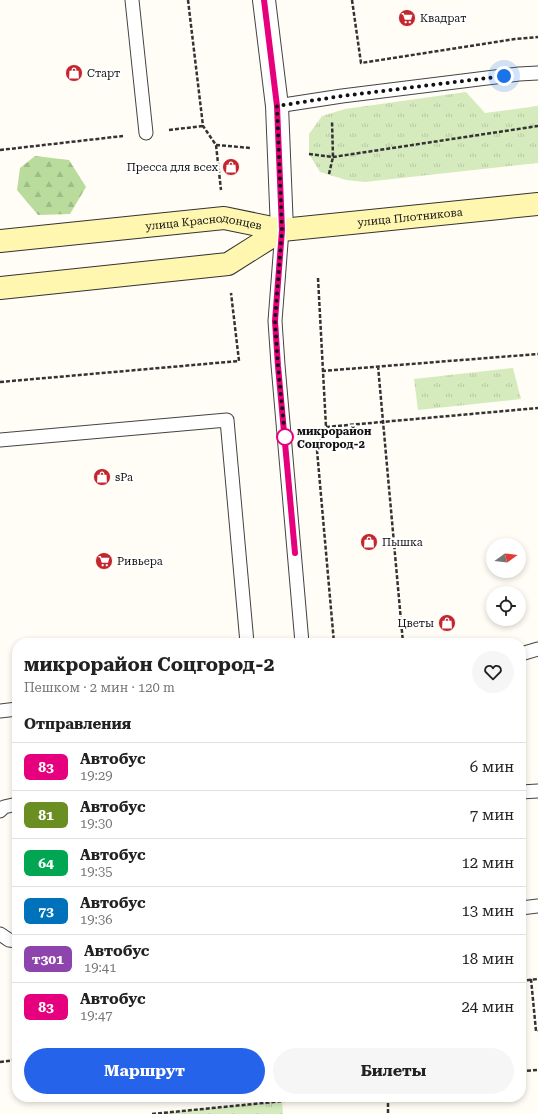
<!DOCTYPE html>
<html lang="ru">
<head>
<meta charset="utf-8">
<style>
  :root { --surface:#fff; --page:#f6f6f6; --text:#222; --muted:#767676; --line:#e0e0e0; --accent:#2563eb }
  body { margin:0; font-family:"Roboto Serif",serif; background:var(--page); color:var(--text); height:100vh; display:flex; flex-direction:column; font-size:15px; white-space:nowrap }
  * { box-sizing:border-box; margin:0 }
  p { font-size:13px; color:var(--muted) }
  .icon { flex:none; width:22px; height:22px; fill:none; stroke:currentColor; stroke-width:2; stroke-linecap:round; stroke-linejoin:round }
  .map { position:relative; flex:1; overflow:hidden }
  .details { position:absolute; left:12px; top:638px; width:514px; height:464px; display:flex; flex-direction:column; background:var(--surface); border-radius:16px; box-shadow:0 2px 6px #0003 }
  .details>* { flex:none }
  .badge { padding:0 8px; border-radius:6px; font-size:14px; line-height:26px }
  .needle { width:26px; rotate:75deg }
  .controls { position:absolute; left:486px; top:538px; display:grid; gap:8px }
  .controls a { display:grid; place-items:center; width:40px; height:40px; border-radius:50%; background:var(--surface); box-shadow:0 2px 6px #0003; font-size:20px }
  .you { position:absolute; width:20px; height:20px; margin:-10px; border:3px solid #fff; border-radius:50%; background:#1a73e8; box-shadow:0 0 0 6px #1a73e833 }
  .map>.badge { position:absolute; translate:-50% -50%; box-shadow:0 0 0 2px #fff }
  h2 { padding:0 12px; font-size:15px; line-height:36px }
  .round { display:grid; place-items:center; flex:none; width:42px; height:42px; border-radius:21px; background:var(--page) }
  .overview { display:flex; align-items:center; justify-content:space-between; height:68px; padding:0 12px }
  h1 { font-size:19px; font-weight:700; line-height:30px }
  .primary-button { display:flex; gap:8px; margin-top:auto; padding:8px 12px }
  .primary-button a { flex:1; height:46px; border-radius:24px; background:var(--accent); color:#fff; font-size:16px; font-weight:700; line-height:46px; text-align:center }
  .primary-button a+a { background:var(--page); color:var(--text) }
  ul { padding:0; list-style:none }
  li { display:flex; align-items:center; gap:12px; height:48px; padding:0 12px; border-top:1px solid var(--line) }
  li div { flex:1 }
  li b { display:block; font-size:15px }
  li em { font-style:normal }
  li .badge { min-width:44px; font-weight:700; text-align:center }
  .map>svg:first-child { display:block }
  .grass { fill:url(#grass-tufts) }
  .forest { fill:url(#forest-firs) }
  .lines { fill:none; stroke-linecap:round; stroke-linejoin:round }
  .service-casing { stroke:#444; stroke-width:15 }
  .minor-casing { stroke:#444; stroke-width:24 }
  .secondary-casing { stroke:#333; stroke-width:24 }
  .path { stroke:#333; stroke-width:2.5; stroke-dasharray:4 2; stroke-linecap:butt }
  .service { stroke:#fff; stroke-width:13 }
  .minor { stroke:#fff; stroke-width:22 }
  .secondary { stroke:#fff6b0; stroke-width:22 }
  .line-casing { stroke:#fff; stroke-width:9 }
  .line { stroke:#e6007e; stroke-width:6 }
  .walk { stroke:#111; stroke-width:4; stroke-dasharray:0 7.2 }
  .stop-dot { fill:#fff; stroke:#e6007e; stroke-width:2 }
  .labels { text-anchor:middle; stroke-width:4; stroke-linejoin:round; paint-order:stroke }
  .poi-label { font-size:11px; fill:#111; stroke:#fff; text-anchor:start }
  .street-label { font-size:11px; fill:#111; stroke:#fff }
  .stop-label { font-size:11px; font-weight:bold; fill:#111; stroke:#fff; text-anchor:start }
</style>
</head>
<body>
<div class="map">
<svg width="538" height="1114" viewBox="0 0 538 1114">
  <defs>
    <pattern id="grass-tufts" width="24" height="20" patternUnits="userSpaceOnUse"><rect width="24" height="20" fill="#d5ebbd"/><path d="M3 7l-1-3M5 7V3M7 7l1-3M15 17l-1-3M17 17v-4M19 17l1-3" fill="none" stroke="#b6c8a1"/></pattern>
    <pattern id="forest-firs" width="22" height="20" patternUnits="userSpaceOnUse"><rect width="22" height="20" fill="#b9dc9c"/><path d="M5 1l3.5 6h-7zM16 11l3.5 6h-7z" fill="#9ebc85"/></pattern>
  </defs>
  <rect width="100%" height="100%" fill="#fffdf5"/>
  <path class="grass" d="M466,92L485,113L538,106V163L365,182L346,180L320,172L309,154V134L322,116L345,109Z
    M513,368L521,399L418,410L414,379Z
    M282,1101L283,1114H153Z"/>
  <path class="forest" d="M35,156L69,160L86,187L70,214L38,215L17,190L20,168Z"/>
  <g class="lines">
    <g class="service-casing">
      <path id="service" d="M132,0L146,133
        M277,106L342,96L519,74L538,73
        M282,230L275,321L278,365L302,643
        M0,440L227,420L247,643
        M521,654L538,649
        M0,711L17,709
        M521,792L538,791
        M0,811L4,807L17,804
        M521,908L538,906
        M0,934L9,940L17,941"/>
    </g>
    <g class="minor-casing">
      <path id="minor" d="M264,0L277,106L282,230"/>
    </g>
    <g class="secondary-casing">
      <g id="secondary">
        <path id="s1" d="M0,241L224,218L282,230L538,204"/>
        <path d="M0,288L228,264L282,230"/>
      </g>
    </g>
    <path class="path" d="M188,0L203,126L216,145L221,190
      M352,0L361,63L515,39L538,37
      M169,130L203,126
      M216,145L251,148
      M0,150L123,136
      M309,154L333,157L538,126
      M329,174L333,157L332,121
      M318,278L326,427L317,450L334,643
      M378,366L403,643
      M322,371L538,354
      M0,382L239,361L231,293
      M326,427L538,408
      M531,979L536,1031H538
      M521,981L538,979
      M0,1062L17,1060
      M521,1071L538,1070
      M388,1097V1114
      M152,1114L324,1097"/>
    <use href="#service" class="service"/>
    <use href="#minor" class="minor"/>
    <use href="#secondary" class="secondary"/>
  </g>
  <g class="lines">
    <g class="line-casing">
      <path id="line" d="M264,0L277,106L282,230L275,321L278,366L295,553"/>
    </g>
    <use href="#line" class="line"/>
    <path class="walk" d="M285,437L278,366L275,321L282,230L277,106L342,96L504,76"/>
  </g>
  <defs>
    <g id="supermarket-disc" transform="scale(0.9)"><circle r="9.5" fill="#c4262e" stroke="#fff"/><path d="M-6-5.5h2.5l.6 2H6L4.5 2H-2.5L-4.4-4H-6ZM-1.5 3.2a1.3 1.3 0 1 0 .1 0ZM3 3.2a1.3 1.3 0 1 0 .1 0Z" fill="#fff"/></g>
    <g id="shop-disc" transform="scale(0.9)"><circle r="9.5" fill="#c4262e" stroke="#fff"/><path d="M-5-2.5h2.3a2.7 3.5 0 0 1 5.4 0H5L5.5 6h-11ZM-1.5-2.5h3a1.5 2.3 0 0 0-3 0Z" fill="#fff"/></g>
  </defs>
  <g fill-rule="evenodd">
    <use href="#supermarket-disc" x="407" y="18"/>
    <use href="#shop-disc" x="74" y="73"/>
    <use href="#shop-disc" x="231" y="167"/>
    <use href="#shop-disc" x="102" y="477"/>
    <use href="#shop-disc" x="369" y="542"/>
    <use href="#supermarket-disc" x="104" y="561"/>
    <use href="#shop-disc" x="447" y="623"/>
  </g>
  <circle class="stop-dot" cx="285" cy="437" r="8"/>
  <g class="labels">
    <g class="poi-label">
      <text x="420" y="22">Квадрат</text>
      <text x="87" y="77">Старт</text>
      <text x="218" y="171" text-anchor="end">Пресса для всех</text>
      <text x="115" y="481">sPa</text>
      <text x="382" y="546">Пышка</text>
      <text x="117" y="565">Ривьера</text>
      <text x="434" y="627" text-anchor="end">Цветы</text>
    </g>
    <g class="street-label">
      <text dy="4" stroke="none"><textPath href="#s1" startOffset="413">улица Плотникова</textPath></text>
      <text dy="4" stroke="none"><textPath href="#s1" startOffset="205">улица Краснодонцев</textPath></text>
    </g>
    <g class="stop-label">
      <text x="297" y="435">микрорайон<tspan x="297" dy="13">Соцгород-2</tspan></text>
    </g>
  </g>
</svg>
<div class="controls">
<a><svg class="needle" viewBox="-14 -14 28 28"><path d="M0-13l5 13h-10z" fill="#e53935"/><path d="M0 13l5-13h-10z" fill="#767676"/></svg></a>
<a><svg class="icon" aria-label="locate" viewBox="0 0 24 24"><circle cx="12" cy="12" r="6"/><path d="M12 2v4M12 18v4M2 12h4M18 12h4"/></svg></a>
</div>
<div class="you" style="left:504px;top:76px"></div>
<section class="details">
<div class="overview"><div><h1>микрорайон Соцгород-2</h1><p>Пешком · 2 мин · 120 m</p></div><a class="round"><svg class="icon" aria-label="heart" viewBox="0 0 24 24"><path d="M12 20l-8-8c-3-5 5-10 8-4 3-6 11-1 8 4z"/></svg></a></div>
<h2>Отправления</h2>
<ul>
<li><span class="badge" style="background:#e6007e;color:#fff">83</span><div><b>Автобус</b><p>19:29</p></div><em>6 мин</em></li>
<li><span class="badge" style="background:#6b8e23;color:#fff">81</span><div><b>Автобус</b><p>19:30</p></div><em>7 мин</em></li>
<li><span class="badge" style="background:#00a651;color:#fff">64</span><div><b>Автобус</b><p>19:35</p></div><em>12 мин</em></li>
<li><span class="badge" style="background:#0072bc;color:#fff">73</span><div><b>Автобус</b><p>19:36</p></div><em>13 мин</em></li>
<li><span class="badge" style="background:#8e44ad;color:#fff">т301</span><div><b>Автобус</b><p>19:41</p></div><em>18 мин</em></li>
<li><span class="badge" style="background:#e6007e;color:#fff">83</span><div><b>Автобус</b><p>19:47</p></div><em>24 мин</em></li>
</ul>
<div class="primary-button"><a>Маршрут</a><a>Билеты</a></div>
</section>
</div>
</body>
</html>
